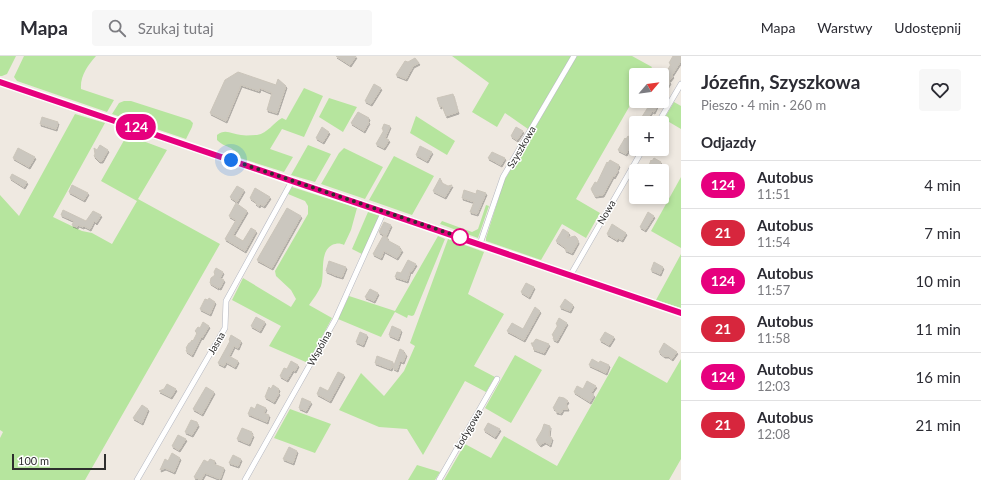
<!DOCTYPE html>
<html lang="pl">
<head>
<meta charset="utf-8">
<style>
  :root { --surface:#fff; --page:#f7f7f7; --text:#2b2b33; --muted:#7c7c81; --line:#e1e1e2 }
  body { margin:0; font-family:Lato,sans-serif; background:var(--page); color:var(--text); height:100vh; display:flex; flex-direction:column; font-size:15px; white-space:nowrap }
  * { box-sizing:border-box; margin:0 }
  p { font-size:13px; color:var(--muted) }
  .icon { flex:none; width:22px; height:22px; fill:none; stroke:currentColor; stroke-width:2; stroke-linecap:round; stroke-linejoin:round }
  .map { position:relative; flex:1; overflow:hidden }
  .sheet { display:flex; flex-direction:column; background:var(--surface); width:300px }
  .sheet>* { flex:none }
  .badge { padding:0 8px; border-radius:13px; font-size:14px; line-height:26px }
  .needle { width:26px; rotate:61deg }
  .controls { position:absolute; left:629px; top:12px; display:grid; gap:8px }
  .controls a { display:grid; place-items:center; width:40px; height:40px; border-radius:4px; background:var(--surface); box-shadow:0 2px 6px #0003; font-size:20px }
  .scale { position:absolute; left:12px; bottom:10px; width:94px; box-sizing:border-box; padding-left:4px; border:2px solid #2e2e2e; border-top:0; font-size:11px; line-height:14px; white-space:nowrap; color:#2e2e2e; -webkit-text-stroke:3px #fff; paint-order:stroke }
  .you { position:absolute; width:20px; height:20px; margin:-10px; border:3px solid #fff; border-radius:50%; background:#1a73e8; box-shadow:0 0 0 6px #1a73e833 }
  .map>.badge { position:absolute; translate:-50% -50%; box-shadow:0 0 0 2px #fff }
  h2 { padding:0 20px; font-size:15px; line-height:36px }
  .round { display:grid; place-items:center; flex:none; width:42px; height:42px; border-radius:4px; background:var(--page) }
  .overview { display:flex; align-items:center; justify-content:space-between; height:68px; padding:0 20px }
  h1 { font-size:19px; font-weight:700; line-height:30px }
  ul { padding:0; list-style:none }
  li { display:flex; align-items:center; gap:12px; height:48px; padding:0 20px; border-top:1px solid var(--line) }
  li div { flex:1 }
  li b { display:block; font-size:15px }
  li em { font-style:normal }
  li .badge { min-width:44px; font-weight:700; text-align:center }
  header { display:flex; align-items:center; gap:24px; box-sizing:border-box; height:56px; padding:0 20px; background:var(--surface); border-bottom:1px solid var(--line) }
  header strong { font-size:19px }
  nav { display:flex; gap:22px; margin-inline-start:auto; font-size:14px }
  .search { width:280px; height:36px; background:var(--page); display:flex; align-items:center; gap:10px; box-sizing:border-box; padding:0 14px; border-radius:4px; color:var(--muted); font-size:15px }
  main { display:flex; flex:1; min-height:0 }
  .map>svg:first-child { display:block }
  .green { fill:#b6e59e }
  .building { fill:#cbc7bf; stroke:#cbc5ba; filter:url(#shadow) }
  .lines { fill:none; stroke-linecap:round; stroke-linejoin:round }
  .street-casing { stroke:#b4b7c1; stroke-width:6 }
  .secondary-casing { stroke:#b4b7c1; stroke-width:8 }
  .street { stroke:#fff; stroke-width:5 }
  .secondary { stroke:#fff; stroke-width:7 }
  .line-casing { stroke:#fff; stroke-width:9 }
  .line { stroke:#e6007e; stroke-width:6 }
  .walk { stroke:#2e2e2e; stroke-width:4; stroke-dasharray:0 7.2 }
  .stop-dot { fill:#fff; stroke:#e6007e; stroke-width:2 }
  .labels { text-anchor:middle; stroke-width:3; stroke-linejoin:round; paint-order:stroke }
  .street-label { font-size:10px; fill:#2e2e2e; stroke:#fff }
</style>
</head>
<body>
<header>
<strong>Mapa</strong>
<div class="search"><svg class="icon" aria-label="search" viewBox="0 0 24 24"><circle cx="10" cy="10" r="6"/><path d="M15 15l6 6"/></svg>Szukaj tutaj</div>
<nav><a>Mapa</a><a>Warstwy</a><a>Udostępnij</a></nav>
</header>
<main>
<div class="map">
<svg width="681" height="424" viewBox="0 0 681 424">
  <defs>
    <filter id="shadow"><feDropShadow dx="1" dy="2" stdDeviation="0" flood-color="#0004"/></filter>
  </defs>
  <rect width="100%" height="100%" fill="#efe9e1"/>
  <path class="green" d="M0,0H16L7,18L2,20H0Z
    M24,0H96C88,9 80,20 81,33L114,44L107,56L17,25L14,21Z
    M452,0H571L528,73L505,57L497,71L472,56L489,27Z
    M577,0H632L652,11L647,19H636V39L576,143L600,157L586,182L562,168L541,204L486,185V182L504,125Z
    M304,32L323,40L304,81L282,73L270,93L293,101L284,116L240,102C232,88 226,93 217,84V79C225,72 232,78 241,79C246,80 252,79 257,79C268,77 273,67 282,62L286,64Z
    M329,42L357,51L343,76L319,61Z
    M124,45H131L190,64L193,67L192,71L186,83L112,58L119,47Z
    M674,46L681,50V73L664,63Z
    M75,58L105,67L53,161L82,175L92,177L112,188L137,145L101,125L127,79L167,94L138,143L220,188L85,424H0V382L3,376L0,374V139L19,160Z
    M416,60L455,85L447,99L410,77Z
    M308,89L331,98L315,126L291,119Z
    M344,92L383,111L365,143L321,128L339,97Z
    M394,100L434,120L412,159L369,144Z
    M681,121V192L651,175Z
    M292,131L357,152L351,174L344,189C340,187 337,187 332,189C319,196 325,218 321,230C318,237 313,243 309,249L332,262L308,307L269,290L281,270L232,244L243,222L291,251L296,243L291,234L276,220L275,215L308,158V150L305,145L288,138Z
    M486,149L489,150L478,182L440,168L442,165L472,176L478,173Z
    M368,156L380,160L362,198L352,193Z
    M438,180L445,183L414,259L412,260L408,259L407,262L395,256L381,281L338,263L349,240L395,255Z
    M448,183L484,196L468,238L504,258L474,310L495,321L486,336L465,325L423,399L407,373L379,371L339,354L361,317L384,340L404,315L415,290L410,287Z
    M681,198V252L656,244Z
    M515,299L542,314L511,367L485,352Z
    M619,300L667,327L681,303V403L669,424H444L465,388L491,402L504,380L557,410Z
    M290,353L331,368L315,397L274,382Z
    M417,409L440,416L435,424H408Z"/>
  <path class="building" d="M336,0H356L350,9Z
    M673,0H681V5L672,19L673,20L669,25L670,26L665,35L662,33V22L664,18L665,19L671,8L669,7Z
    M415,2L419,7L413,10L406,23L396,19L405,5L408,6Z
    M238,16L276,29L278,23L286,30L277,57L267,54L272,37L260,32L259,35L241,29L226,65L210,57L225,24Z
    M374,28L381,32L371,48L365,45Z
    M453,38L458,56L446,60L442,50L440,51L437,42Z
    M652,45H659L654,56L652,55L645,67H638Z
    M358,56L369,62L368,65L369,66L364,75L351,67Z
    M42,61L58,66L56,73L40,68Z
    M384,68L390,70L385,82L389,84L384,92L376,88L384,74L382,73Z
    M322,71L329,76L323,86L316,82Z
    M516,71L523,75L517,84L511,80Z
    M628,80L633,83L631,86H633L626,98L618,94L625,82L626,83Z
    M100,89L108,94L102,105H99L94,100L95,98L94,92L97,94Z
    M420,90L432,96L427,105L416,99Z
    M18,92L35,101L29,111L13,102Z
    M492,96L505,102L501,109L488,102Z
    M654,102L661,106L658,112L664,115H647L651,104L652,105Z
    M610,104L619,109L617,114H618L614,121L613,120L603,139L595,140L591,133L595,126L597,127L607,106L608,107Z
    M12,118L27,126L24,131L10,122Z
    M440,122L442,127L448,130L452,129L445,141L433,135Z
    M72,129L88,137L84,144L69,136Z
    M237,130L244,134L237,146L230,141Z
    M255,132L270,141L264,150L260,148L259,150L255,147L256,146L250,142Z
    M464,134L476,138L477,134L486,137L477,158L470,156L474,146L462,142Z
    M236,147L247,155L233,179L243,185L251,172L256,175L245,195L225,183L236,164L229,160Z
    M287,152L301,160L272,212L257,204Z
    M63,154L86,165L93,155L101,159L96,167L94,165L90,173L84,170L83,171L78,169L77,171L72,169L74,165L61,159Z
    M648,156L654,160L645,174L640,171Z
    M384,166L391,169L386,180L379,176Z
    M612,168L626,177L622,184L618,182L617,184L607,178Z
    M563,173L569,177L567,182L575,180L577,182L578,186L572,197L565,194L566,192L556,185Z
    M383,180L388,182L387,184L400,191L399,193L402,194L397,202L384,195L381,202L373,198Z
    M408,204L416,208L411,216L410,215L407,225L395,221L397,216L401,217Z
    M329,205L346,211L342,221L335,219L326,215Z
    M654,206L663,211L660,218L651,214Z
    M216,212L223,216L220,222L224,224L220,232L218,231V232L210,227L211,222L215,219L214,216Z
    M526,227L534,231L529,241L521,236Z
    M370,233L378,237L374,245L365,241Z
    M209,242L215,246L210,258L200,253L205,243L208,244Z
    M565,243L573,249L570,255L560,251Z
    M535,251L540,255L524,284L507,275L512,267L523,273Z
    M256,261L265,266L260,275L251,270Z
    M559,262L567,267L557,285L553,283L554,280L552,279L558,269L556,268Z
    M203,266L209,270L202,282L201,281L192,299L186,295L187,293L186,292L189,287H190L192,284L193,285L197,277L195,275L198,271L200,272Z
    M392,270L401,274L398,283L389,279Z
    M360,276L367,279L363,289L356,286Z
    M605,276L614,281L609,289L600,284Z
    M231,279L241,285L238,292L234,290L229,300L238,305L235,311L226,306L224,310L218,307L230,285L229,284Z
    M536,283L549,288L544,297L533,293L534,292L531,287H533Z
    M664,287L677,296L672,303L668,300H664L659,296Z
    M400,293L404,295L403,297L406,298L403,306L400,305L397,314L393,312Z
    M377,300L393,306L391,313L375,307Z
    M592,303L599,307L600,305L609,309L606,317L589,309Z
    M291,305L298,309L295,315L293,314L287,324L280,320L284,312L287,313Z
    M338,316L344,319L330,345L317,338L320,331L328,335Z
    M587,325L596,330L591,337L594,339L590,346L574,336L577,330L583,333Z
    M167,328L176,333L171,341L159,335L164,333Z
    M273,329L279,333L278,336L279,337L274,346L265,341L269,331L271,333Z
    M206,331L214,336L202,358L193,353Z
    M559,341L564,342L568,345L566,348L568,353H563L561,357L556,356V354L553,352Z
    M302,342L311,346L306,355L299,352Z
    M257,348L266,352L264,357L269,359L267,366L248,358L251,351L255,353Z
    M142,349L148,353L142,367L133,362Z
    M191,364L197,366L198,369L192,379L185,376Z
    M488,367L500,373L495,381L484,374Z
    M544,368L550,370L549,380L552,382L550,389L545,386L540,389L536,384L542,374Z
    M242,372L252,376L251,378L253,379L249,388L237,383Z
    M178,379L186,383L179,394L172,390Z
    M289,391L297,395L293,407L283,403Z
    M172,397L180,402L174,416L165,412L160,414L165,403L168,405Z
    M233,399L241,403L238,410L229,407Z
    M210,403L215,405L214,408L224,412L220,423L205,417L201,424L194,421L204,404L208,406Z"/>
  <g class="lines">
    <g class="street-casing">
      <path id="street" d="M658,67L681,28
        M480,188L503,121L574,0
        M570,220L643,93
        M137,424L225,272L226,245L292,125
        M245,424L335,264L384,155
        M439,424L497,323"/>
    </g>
    <g class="secondary-casing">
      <path id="secondary" d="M0,26L681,257"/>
    </g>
    <use href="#street" class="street"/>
    <use href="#secondary" class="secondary"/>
  </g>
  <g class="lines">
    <g class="line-casing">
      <path id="line" d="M0,26L681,257"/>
    </g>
    <use href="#line" class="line"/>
    <path class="walk" d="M231,104L460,181"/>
  </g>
  <circle class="stop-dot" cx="460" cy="181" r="8"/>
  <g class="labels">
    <g class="street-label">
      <text transform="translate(521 91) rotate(-60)" y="4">Szyszkowa</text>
      <text transform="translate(606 156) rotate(-60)" y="4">Nowa</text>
      <text transform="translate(216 287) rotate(-60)" y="4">Jasna</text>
      <text transform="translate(319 292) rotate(-61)" y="4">Wspólna</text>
      <text transform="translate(468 373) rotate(-60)" y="4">Łodygowa</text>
    </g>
  </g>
</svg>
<div class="controls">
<a><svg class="needle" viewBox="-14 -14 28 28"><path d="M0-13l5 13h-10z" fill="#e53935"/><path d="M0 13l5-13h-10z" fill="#7c7c81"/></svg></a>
<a>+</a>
<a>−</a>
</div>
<div class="scale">100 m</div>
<div class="you" style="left:231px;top:104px"></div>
<b class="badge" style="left:136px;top:71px;background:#e6007e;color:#fff">124</b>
</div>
<section class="sheet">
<div class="overview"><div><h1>Józefin, Szyszkowa</h1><p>Pieszo · 4 min · 260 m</p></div><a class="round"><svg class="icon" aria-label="heart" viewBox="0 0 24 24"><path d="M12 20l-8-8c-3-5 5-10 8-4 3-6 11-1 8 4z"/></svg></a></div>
<h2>Odjazdy</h2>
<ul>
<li><span class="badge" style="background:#e6007e;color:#fff">124</span><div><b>Autobus</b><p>11:51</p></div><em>4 min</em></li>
<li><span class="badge" style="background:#d7263d;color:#fff">21</span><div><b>Autobus</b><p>11:54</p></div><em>7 min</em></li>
<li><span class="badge" style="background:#e6007e;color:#fff">124</span><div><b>Autobus</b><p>11:57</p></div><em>10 min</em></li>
<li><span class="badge" style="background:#d7263d;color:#fff">21</span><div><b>Autobus</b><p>11:58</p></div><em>11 min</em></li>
<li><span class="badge" style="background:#e6007e;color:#fff">124</span><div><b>Autobus</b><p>12:03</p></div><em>16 min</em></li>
<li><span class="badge" style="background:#d7263d;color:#fff">21</span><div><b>Autobus</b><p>12:08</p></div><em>21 min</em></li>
</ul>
</section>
</main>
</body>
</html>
